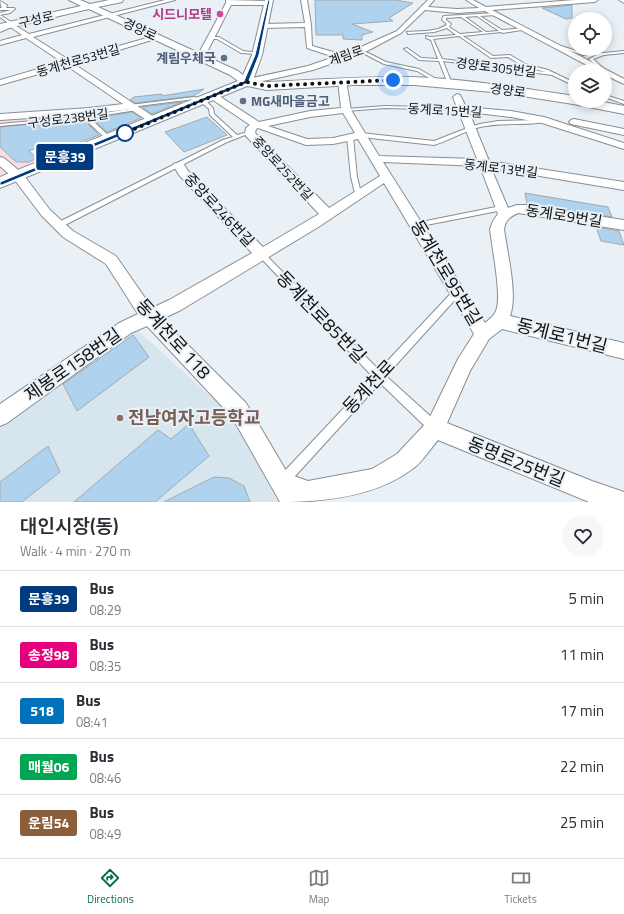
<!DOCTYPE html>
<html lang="en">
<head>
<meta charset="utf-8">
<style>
  :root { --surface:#fff; --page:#f7f7f7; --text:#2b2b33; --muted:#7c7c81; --line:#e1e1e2; --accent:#076e45 }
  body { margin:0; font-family:"Titillium Web","Noto Sans KR",sans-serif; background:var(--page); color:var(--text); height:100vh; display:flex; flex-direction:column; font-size:15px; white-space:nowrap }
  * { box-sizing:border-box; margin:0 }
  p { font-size:13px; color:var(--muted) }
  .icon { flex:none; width:22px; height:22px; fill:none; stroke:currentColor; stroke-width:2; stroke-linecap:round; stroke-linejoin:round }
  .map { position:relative; height:502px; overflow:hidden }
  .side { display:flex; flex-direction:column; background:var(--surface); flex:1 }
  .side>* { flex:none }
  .badge { padding:0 8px; border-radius:3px; font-size:14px; line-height:26px }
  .fabs { position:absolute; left:568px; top:12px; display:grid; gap:8px }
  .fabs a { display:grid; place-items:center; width:44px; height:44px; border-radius:50%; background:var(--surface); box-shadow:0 2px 10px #0003; font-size:20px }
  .you { position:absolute; width:20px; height:20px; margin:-10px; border:3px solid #fff; border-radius:50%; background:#1a73e8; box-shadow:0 0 0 6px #1a73e833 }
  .map>.badge { position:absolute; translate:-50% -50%; box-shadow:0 0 0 2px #fff }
  .round { display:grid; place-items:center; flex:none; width:42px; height:42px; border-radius:21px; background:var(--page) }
  .summary { display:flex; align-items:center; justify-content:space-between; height:68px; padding:0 20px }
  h1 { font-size:19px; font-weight:600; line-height:30px }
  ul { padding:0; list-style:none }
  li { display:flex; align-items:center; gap:12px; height:56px; padding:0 20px; border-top:1px solid var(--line) }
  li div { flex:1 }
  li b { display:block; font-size:15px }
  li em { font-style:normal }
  li .badge { min-width:44px; font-weight:700; text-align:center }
  .menu { display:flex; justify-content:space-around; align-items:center; height:56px; border-top:1px solid var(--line); background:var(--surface); font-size:11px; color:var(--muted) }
  .menu a { display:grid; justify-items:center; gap:2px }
  .menu .selected { color:var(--accent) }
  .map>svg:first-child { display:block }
  .commercial { fill:#f8dde3 }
  .built { fill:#d7e5ef }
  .building { fill:#afd3ef; stroke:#a2a9ae }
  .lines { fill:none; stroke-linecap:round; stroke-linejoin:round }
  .lane-casing { stroke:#888e93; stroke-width:2 }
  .street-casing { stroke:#888e93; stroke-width:2 }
  .secondary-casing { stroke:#888e93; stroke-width:2 }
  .lane { fill:#fff; fill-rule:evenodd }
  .street { fill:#fff; fill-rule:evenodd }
  .secondary { fill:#fff; fill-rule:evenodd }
  .line { fill:#003b80; stroke:#fff }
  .walk { stroke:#101314; stroke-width:4; stroke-dasharray:0 7.2 }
  .hotel-dot { fill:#d1479c; stroke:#e9f0f6; stroke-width:1.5 }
  .service-dot { fill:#5c6f8a; stroke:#e9f0f6; stroke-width:1.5 }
  .stop-dot { fill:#fff; stroke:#003b80; stroke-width:2 }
  .education-dot { fill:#8d6e63; stroke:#e9f0f6; stroke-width:1.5 }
  .labels { text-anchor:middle; stroke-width:4; stroke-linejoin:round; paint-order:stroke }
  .far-hotel-label { font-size:13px; font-weight:bold; fill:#b23c85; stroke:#e9f0f6; text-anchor:end }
  .far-street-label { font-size:13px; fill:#101314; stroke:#e9f0f6 }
  .far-service-label { font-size:13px; font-weight:bold; fill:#4e5e75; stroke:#e9f0f6; text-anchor:end }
  .street-label { font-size:15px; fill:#101314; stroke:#e9f0f6 }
  .near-street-label { font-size:18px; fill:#101314; stroke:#e9f0f6 }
  .near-education-label { font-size:18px; font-weight:bold; fill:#785e54; stroke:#e9f0f6; text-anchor:start }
</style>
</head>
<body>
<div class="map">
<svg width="624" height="502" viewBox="0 0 624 502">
  <rect width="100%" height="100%" fill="#e9f0f6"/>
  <path class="commercial" d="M121,105L130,110L32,124L3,127L13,137L40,160L0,176V115Z"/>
  <path class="built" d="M136,329L228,412L278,502H0V424Z"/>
  <path class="building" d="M315,0H396L413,3L389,18L393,21L352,24L373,32L362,35V40L343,39V35H316Z
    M572,5V18L566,19L542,8Z
    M204,89L194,96L135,103L130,100L134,97L162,94V96Z
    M182,102L152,114L142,107Z
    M132,112L141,118L107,132L94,120H88V124L99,135L59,150L52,142L29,151L37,158L29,162H16L0,147V127L86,119Z
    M207,117L227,135L184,152L165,132Z
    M525,193L608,207L612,217L527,204Z
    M596,227L619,231L624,245L601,241Z
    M133,335L149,357L77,411L63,384Z
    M189,424L209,456L155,502H74L158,430L171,439Z
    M48,446L60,472L22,502H0V482Z
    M214,477L229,478L244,486L250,502H164Z"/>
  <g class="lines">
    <g class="lane-casing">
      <path id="lane" d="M0,8H14L15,9L10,13L0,15V13L11,10H0Z
        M497,13L496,15L480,16L502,30L525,28L527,29L503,33L501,32L463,36L493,56L510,55L525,64L548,70L575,83V86L552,75L443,61L452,84L450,85L448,84L439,61L419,60L404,49L407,48L421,58L438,59L431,40L426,38V36L430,37L456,35L447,28L434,32L408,34L407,32C418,31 440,32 447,24L442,20L443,17L444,16ZM477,16L499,31L486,32L465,17ZM461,17L483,32L460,34L449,27L451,24L446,20V18ZM459,36L491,58L508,57L523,66L546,72L442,59L433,39Z
        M0,15L13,23V25H11L0,17Z
        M11,25L14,26L0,32V30Z
        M211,37H219L243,51L260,53L258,54L241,53L217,39H210Z
        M558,45L583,53H603L624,51V53L604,55L593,59L605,70V72V71H602L589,59L597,55H583L558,47Z
        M360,49L386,62L419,69L443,83L440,84L417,71L384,64L359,51Z
        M605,95L624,101V104L605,97Z
        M194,97L205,100L213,108L214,114L237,135L251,131L253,132L227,142L61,227H57L56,225L57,223L223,140L233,137L210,115L209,109L201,102L194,99L130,107L128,106L130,105Z
        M385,106L463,108L465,109L463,110L385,108L346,111L344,110L346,109Z
        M135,108H137V110L86,118L0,126V124L86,116Z
        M543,120H545V122C523,126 501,122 480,127C464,131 450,140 434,145L361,137L358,135L361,133L434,141L465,129L480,124L498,121Z
        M89,121H93L111,138V140H107L89,123Z
        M350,135L353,137L357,177L361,193L358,195L355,193L351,177L347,137Z
        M501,206L504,208L503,210L416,227L413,225L416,223Z
        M261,251L263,252L379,370L455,289L458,288L461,289L462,291L461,293L386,376L439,424L440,428L439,432L435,433L431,432L380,383L287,485L283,486L279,485L278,481L279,477L373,377L259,256L257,254L259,252Z"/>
    </g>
    <g class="street-casing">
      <path id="street" d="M165,0H175L33,37L69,60L154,36H158V38L74,64L157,119L159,121L157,123H151L130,109L89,114L0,120V114L89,108L123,104L67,66L0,85V80L62,62L26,38L0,45V41L22,35L9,26V24H13L29,34Z
        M226,0L268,1L271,3L268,5H231L206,54L199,57H193V53L200,51L226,3Z
        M301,0H307L311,25L312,46L341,54L361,47L397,31L428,0H434L428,7L457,9L479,8L466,0H473L486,7L574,0H598L595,2L492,10L624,79V84L605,75V71H598L485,11L457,13L425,10L401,33L367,51L313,70L268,80L243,84L242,82L243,80L308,66L334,57L307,48L305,27L264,28L261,26L264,24L305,23Z
        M619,0H624V3Z
        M0,1L7,5L6,9H2Z
        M339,79H342L346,81L351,110L379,156L477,159L453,97L457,94L460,95L466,107L511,111L544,117L624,143V149L542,123L511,117L469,112L489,161L624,182V190L491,168L508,208L517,205H525L624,220V230L518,213C510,217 506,219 504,229C507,252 518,295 510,316L624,343V359L502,329L489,339L470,371L447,423L592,481L624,492V502H589L438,440C430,449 422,463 411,470C374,497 323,502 280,502L232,417L147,326L131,333L7,423L0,426V404L119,323L138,314L106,264L63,237L42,216L14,179L0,166V157L4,158L22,173L50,210L73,231L116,256L152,308L169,300L252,253L179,175L173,165L175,163H183L188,171L263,247L319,214L246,136L245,134L246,128L250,125L210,98L209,96L210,94H216L259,122L310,111L341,108L338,81ZM343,113L355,133L333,138L307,139L268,126L310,117ZM258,128L306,145L333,144L358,139L380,176L329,208L255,133L256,129ZM383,162L480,166L498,214L493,221L490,229C492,248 501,291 497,308C495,315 491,318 485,323ZM384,183L474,334L458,359L428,421L397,454L372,469L308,481L288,474L246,403L162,319L181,310L320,226Z
        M574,119L624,129V135L571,124L569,122L571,120Z"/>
    </g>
    <g class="secondary-casing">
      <path id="secondary" d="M69,0H80L90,4L109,0H123L122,2L98,7L238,71L243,75L252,55L265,0H273L262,55L253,80L267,82C315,80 364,76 412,77C467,79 521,88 575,96V101H598L624,106V114L573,104L504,93L414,85H354L267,90L247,86L0,188V177L238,81L230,75L89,9L0,30V24L81,6Z"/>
    </g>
    <use href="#lane" class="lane"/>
    <use href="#street" class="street"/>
    <use href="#secondary" class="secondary"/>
  </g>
  <path class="line" d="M268,0H270L259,55L248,83L2,185H0V182L244,81L255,55Z"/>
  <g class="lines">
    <path class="walk" d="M125,133L120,135L246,82L267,86L393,80"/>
  </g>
  <circle class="hotel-dot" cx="220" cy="14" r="4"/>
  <g class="service-dot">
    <circle cx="224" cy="58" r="4"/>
    <circle cx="243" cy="101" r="4"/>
  </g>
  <circle class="stop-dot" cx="125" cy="133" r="8"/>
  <circle class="education-dot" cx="120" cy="418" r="4"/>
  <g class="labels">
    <g class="far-hotel-label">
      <text x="212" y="19">시드니모텔</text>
    </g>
    <g class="far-street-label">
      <text transform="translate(36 19) rotate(-13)" y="5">구성로</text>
      <text transform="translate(140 29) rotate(25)" y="5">경양로</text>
      <text transform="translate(346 55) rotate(-20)" y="5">계림로</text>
      <text transform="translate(78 60) rotate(-16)" y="5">동계천로53번길</text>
      <text transform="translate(496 67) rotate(7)" y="5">경양로305번길</text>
      <text transform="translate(508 90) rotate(7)" y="5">경양로</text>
      <text transform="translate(445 110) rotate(3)" y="5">동계로15번길</text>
      <text transform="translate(68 118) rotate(-7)" y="5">구성로238번길</text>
      <text transform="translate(283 168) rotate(47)" y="5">중앙로252번길</text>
      <text transform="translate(501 168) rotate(7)" y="5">동계로13번길</text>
    </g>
    <g class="far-service-label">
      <text x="216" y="63">계림우체국</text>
      <text x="251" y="106" text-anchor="start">MG새마을금고</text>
    </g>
    <g class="street-label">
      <text transform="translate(219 210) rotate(47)" y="5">중앙로246번길</text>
      <text transform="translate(564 216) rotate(9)" y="5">동계로9번길</text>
    </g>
    <g class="near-street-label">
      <text transform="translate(446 273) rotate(59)" y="6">동계천로95번길</text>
      <text transform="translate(321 317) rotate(46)" y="6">동계천로85번길</text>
      <text transform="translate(562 336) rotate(14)" y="6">동계로1번길</text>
      <text transform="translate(173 339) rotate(48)" y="6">동계천로 118</text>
      <text transform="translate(73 365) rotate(-35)" y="6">제봉로158번길</text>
      <text transform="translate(369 387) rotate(-47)" y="6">동계천로</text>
      <text transform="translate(516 462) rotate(22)" y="6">동명로25번길</text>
    </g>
    <g class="near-education-label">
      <text x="128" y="424">전남여자고등학교</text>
    </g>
  </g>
</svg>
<div class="fabs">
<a><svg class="icon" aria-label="locate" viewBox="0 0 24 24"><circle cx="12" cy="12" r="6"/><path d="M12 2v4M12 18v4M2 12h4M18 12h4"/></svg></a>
<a><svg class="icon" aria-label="layers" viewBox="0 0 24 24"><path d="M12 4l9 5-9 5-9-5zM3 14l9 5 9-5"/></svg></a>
</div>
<div class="you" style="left:393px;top:80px"></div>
<b class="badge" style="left:65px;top:157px;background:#003b80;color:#fff">문흥39</b>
</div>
<section class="side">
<div class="summary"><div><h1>대인시장(동)</h1><p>Walk · 4 min · 270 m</p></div><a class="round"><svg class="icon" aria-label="heart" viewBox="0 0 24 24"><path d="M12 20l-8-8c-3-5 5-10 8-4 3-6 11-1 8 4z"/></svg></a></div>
<ul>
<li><span class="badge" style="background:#003b80;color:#fff">문흥39</span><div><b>Bus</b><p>08:29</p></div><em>5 min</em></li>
<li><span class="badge" style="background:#e6007e;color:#fff">송정98</span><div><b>Bus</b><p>08:35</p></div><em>11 min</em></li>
<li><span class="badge" style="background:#0072bc;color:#fff">518</span><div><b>Bus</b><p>08:41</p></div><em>17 min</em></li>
<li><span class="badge" style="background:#00a651;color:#fff">매월06</span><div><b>Bus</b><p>08:46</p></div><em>22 min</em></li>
<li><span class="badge" style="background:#8b5e3c;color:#fff">운림54</span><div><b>Bus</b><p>08:49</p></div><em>25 min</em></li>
</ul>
</section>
<nav class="menu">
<a class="selected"><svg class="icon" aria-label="directions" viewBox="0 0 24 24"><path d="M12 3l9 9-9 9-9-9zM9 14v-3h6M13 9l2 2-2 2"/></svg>Directions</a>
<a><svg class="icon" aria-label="map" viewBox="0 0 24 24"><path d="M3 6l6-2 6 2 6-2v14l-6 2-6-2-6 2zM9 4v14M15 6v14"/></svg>Map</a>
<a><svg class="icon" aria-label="tickets" viewBox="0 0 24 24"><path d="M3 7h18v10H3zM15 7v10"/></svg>Tickets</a>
</nav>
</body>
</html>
